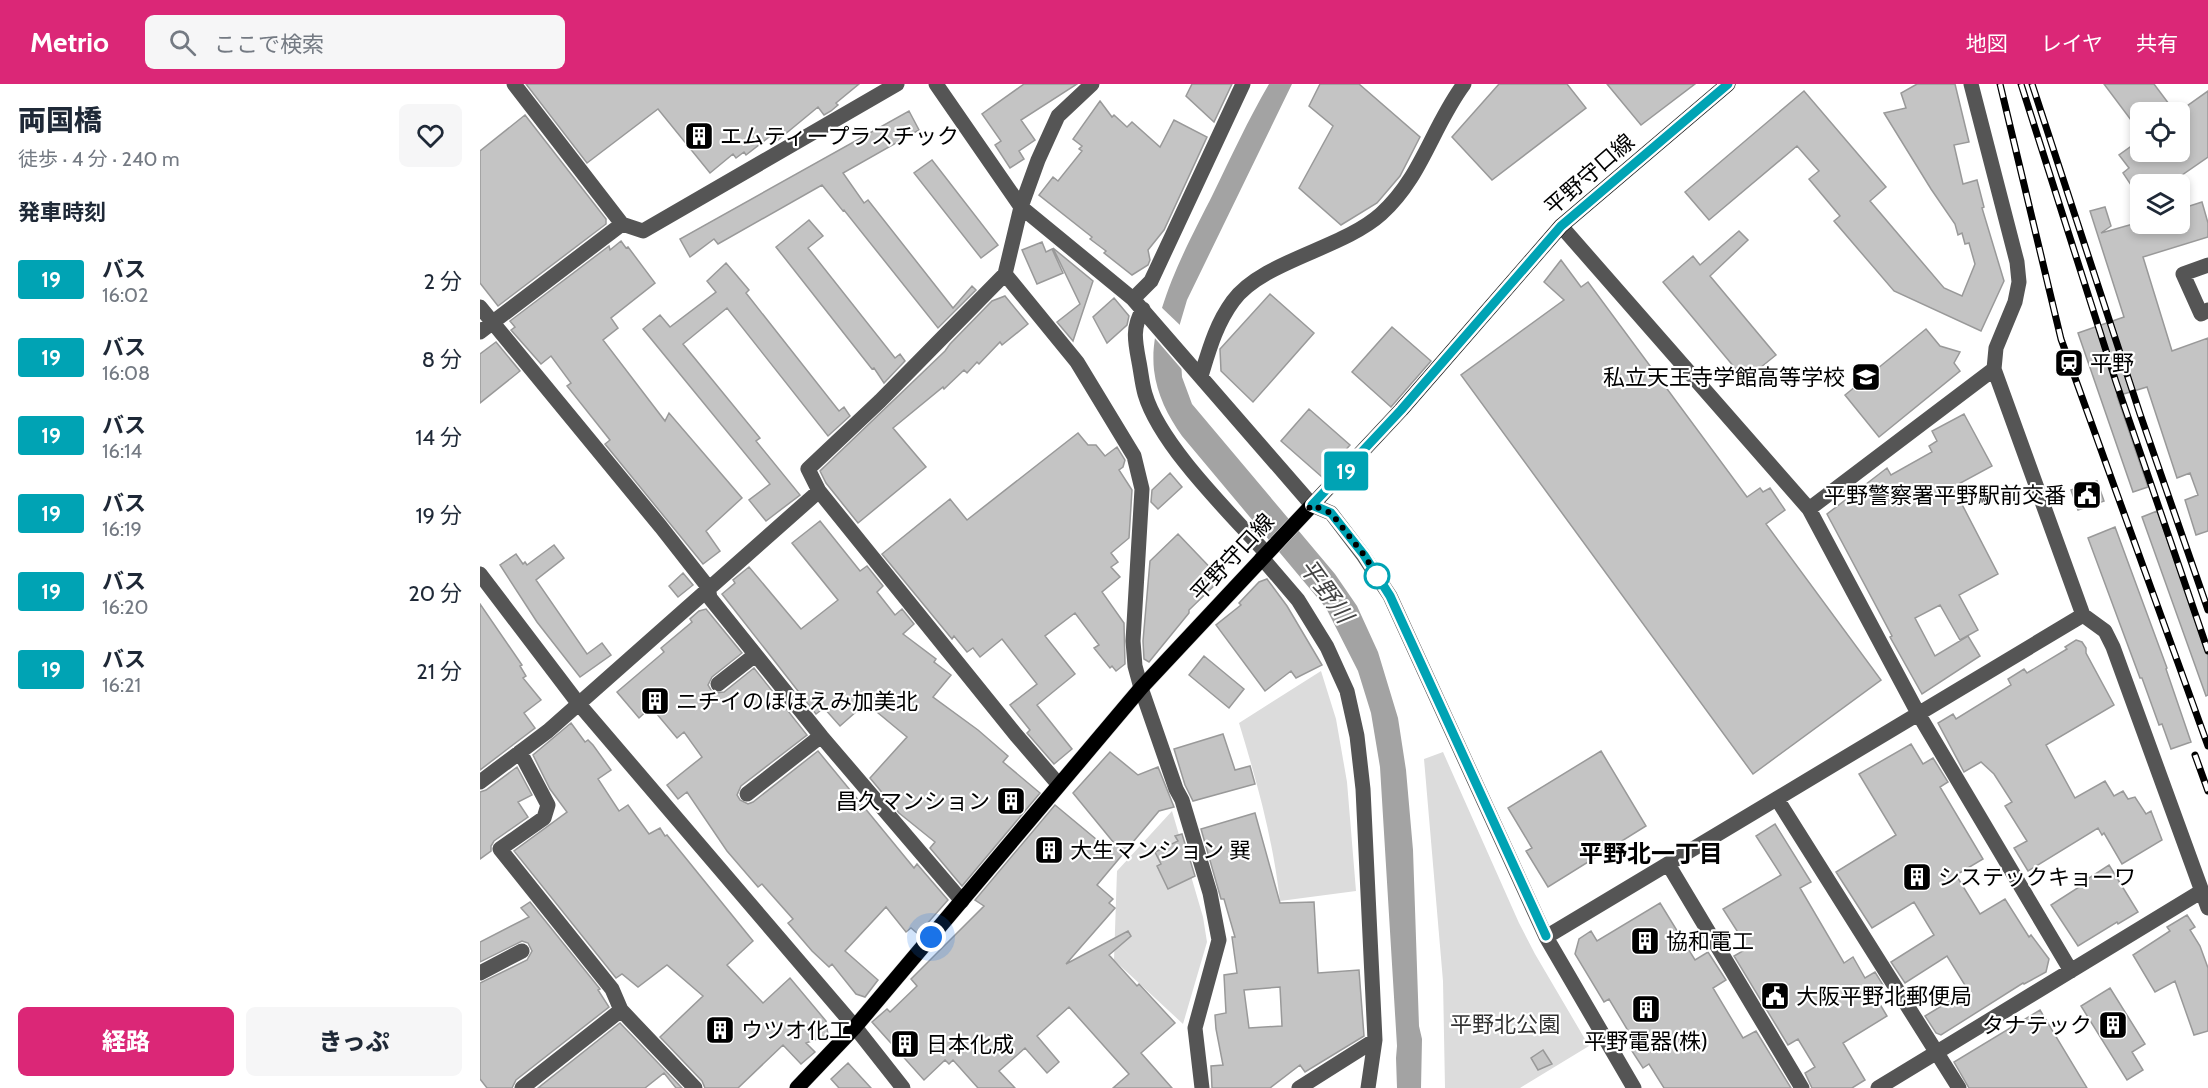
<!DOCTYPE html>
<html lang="ja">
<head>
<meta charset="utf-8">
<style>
  :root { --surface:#fff; --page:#f6f6f7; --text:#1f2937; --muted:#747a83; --accent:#db2777 }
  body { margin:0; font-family:Cabin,"Noto Sans JP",sans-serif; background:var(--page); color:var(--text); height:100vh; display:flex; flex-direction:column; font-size:22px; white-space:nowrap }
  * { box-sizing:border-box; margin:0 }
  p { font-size:20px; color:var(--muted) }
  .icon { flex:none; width:33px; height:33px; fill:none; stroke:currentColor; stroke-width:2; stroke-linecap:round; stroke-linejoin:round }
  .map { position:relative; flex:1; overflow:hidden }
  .details { display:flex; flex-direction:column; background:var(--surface); width:480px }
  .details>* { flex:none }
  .badge { padding:0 12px; border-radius:4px; font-size:21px; line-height:39px }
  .buttons { position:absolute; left:1650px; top:18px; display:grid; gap:12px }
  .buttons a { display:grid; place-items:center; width:60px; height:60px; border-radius:9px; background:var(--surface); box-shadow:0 3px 9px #0003; font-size:30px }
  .you { position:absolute; width:30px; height:30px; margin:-15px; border:4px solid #fff; border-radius:50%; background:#1a73e8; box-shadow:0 0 0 9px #1a73e833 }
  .map>.badge { position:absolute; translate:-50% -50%; box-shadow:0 0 0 3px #fff }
  h2 { padding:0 18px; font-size:22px; line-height:54px }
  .round { display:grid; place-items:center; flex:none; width:63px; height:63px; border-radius:9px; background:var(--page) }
  .headline { display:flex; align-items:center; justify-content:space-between; height:102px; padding:0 18px }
  h1 { font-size:28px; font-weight:800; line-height:45px }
  .button { display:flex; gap:12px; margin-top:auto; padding:12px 18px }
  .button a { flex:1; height:69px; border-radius:9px; background:var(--accent); color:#fff; font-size:24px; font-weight:800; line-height:69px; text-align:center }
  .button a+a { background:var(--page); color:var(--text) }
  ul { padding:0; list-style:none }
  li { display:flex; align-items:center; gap:18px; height:78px; padding:0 18px }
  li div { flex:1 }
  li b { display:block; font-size:22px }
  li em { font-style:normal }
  li .badge { min-width:66px; font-weight:700; text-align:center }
  header { display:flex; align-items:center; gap:36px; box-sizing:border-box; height:84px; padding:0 30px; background:var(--accent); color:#fff }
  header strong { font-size:28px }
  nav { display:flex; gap:33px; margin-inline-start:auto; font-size:21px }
  .search { width:420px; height:54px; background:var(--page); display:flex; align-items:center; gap:15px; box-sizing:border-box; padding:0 21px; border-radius:9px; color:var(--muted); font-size:22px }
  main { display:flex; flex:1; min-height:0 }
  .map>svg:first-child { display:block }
  .green { fill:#dcdcdc }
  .water { fill:#a3a3a3 }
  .pier { fill:#fff }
  .building { fill:#c4c4c4; stroke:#999; stroke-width:1.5; fill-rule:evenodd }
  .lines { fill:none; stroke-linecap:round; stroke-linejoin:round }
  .major-casing { stroke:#dbdbdb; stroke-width:16 }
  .minor { stroke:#555; stroke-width:15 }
  .major { stroke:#000; stroke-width:15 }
  .rail-casing { stroke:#000; stroke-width:7 }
  .rail { stroke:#fff; stroke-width:4.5; stroke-dasharray:14; stroke-linecap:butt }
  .line-casing { stroke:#fff; stroke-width:14 }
  .line { stroke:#00a3b4; stroke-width:9 }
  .walk { stroke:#000; stroke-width:6; stroke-dasharray:0 10.8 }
  .stop-dot { fill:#fff; stroke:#00a3b4; stroke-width:3 }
  .labels { text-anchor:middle; stroke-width:4.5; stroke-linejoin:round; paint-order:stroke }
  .poi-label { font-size:22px; fill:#000; stroke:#fff; text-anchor:start }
  .street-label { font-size:22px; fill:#000; stroke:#fff }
  .park-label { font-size:22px; fill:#333; stroke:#fff }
  .water-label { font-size:24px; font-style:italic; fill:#444; stroke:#fff }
  .neighbourhood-label { font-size:24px; font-weight:bold; fill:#000; stroke:#fff }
</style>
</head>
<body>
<header>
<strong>Metrio</strong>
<div class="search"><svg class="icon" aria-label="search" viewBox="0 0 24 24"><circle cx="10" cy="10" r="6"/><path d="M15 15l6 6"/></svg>ここで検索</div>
<nav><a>地図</a><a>レイヤ</a><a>共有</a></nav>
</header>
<main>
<section class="details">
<div class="headline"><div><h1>両国橋</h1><p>徒歩 · 4 分 · 240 m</p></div><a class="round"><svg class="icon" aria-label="heart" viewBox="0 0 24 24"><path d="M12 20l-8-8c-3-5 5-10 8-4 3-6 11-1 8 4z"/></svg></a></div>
<h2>発車時刻</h2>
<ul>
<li><span class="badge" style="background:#00a3b4;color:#fff">19</span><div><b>バス</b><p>16:02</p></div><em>2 分</em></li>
<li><span class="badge" style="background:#00a3b4;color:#fff">19</span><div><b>バス</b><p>16:08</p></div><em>8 分</em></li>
<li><span class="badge" style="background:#00a3b4;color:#fff">19</span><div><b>バス</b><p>16:14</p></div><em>14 分</em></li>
<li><span class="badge" style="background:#00a3b4;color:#fff">19</span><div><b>バス</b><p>16:19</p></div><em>19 分</em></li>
<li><span class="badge" style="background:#00a3b4;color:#fff">19</span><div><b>バス</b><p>16:20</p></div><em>20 分</em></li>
<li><span class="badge" style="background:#00a3b4;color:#fff">19</span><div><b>バス</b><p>16:21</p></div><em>21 分</em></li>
</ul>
<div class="button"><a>経路</a><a>きっぷ</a></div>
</section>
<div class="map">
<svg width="1728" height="1004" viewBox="0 0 1728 1004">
  <rect width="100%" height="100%" fill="#fff"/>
  <path class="green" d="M841,587L856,635L867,698L876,807L800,817C793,755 777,698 759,639Z
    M963,668L1039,839L1055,870L1109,962L1040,1004H965L963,897L944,675Z
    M692,727L723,833L727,858L703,940L634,876L637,787Z"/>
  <path class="water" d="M789,0H812L707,216L699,243L702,293L712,320L855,490L877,522L898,568L918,634L926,686L933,766L939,942L942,955L941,1004H917L916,974L917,962L900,683L891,629L878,587L846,524L702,352C688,332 677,311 674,286C668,231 709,158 733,110C751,73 768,36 789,0Z"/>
  <path class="pier" d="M680,222L702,243L705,289L673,252Z"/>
  <path class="building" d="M46,0H379L356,19L358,21L351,27L344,31L338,23L298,56L293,50L266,71L264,68L256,74L253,70L230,89L178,25L107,79Z
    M544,0H597L541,36L555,56L539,67L544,75L530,84L515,61L521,57L502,30Z
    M712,0H752L734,38L706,12Z
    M840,0H879L940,53L920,92L897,119L861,141L819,104L853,42L829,22Z
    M1019,0H1087L1106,24L1012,96L972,53Z
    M1127,0H1215L1161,41Z
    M1437,0H1475L1489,58L1474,61L1483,100L1497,96L1504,123L1502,124L1524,197L1501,247L1414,207L1354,137L1360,132L1329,95L1339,87L1317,62L1229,136L1205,108L1324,7L1406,103L1390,117L1464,204L1482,212L1495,180L1489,159L1485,160L1482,149L1478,151L1475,140L1451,105L1404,29L1426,24L1421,9Z
    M1624,0H1674L1695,28H1660V48Z
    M1728,7V73L1689,100H1658L1653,104L1643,89L1649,84L1639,71L1660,56V68H1700V27Z
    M620,17L632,33L634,31L647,43L652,38L680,63L694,36L727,53L684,146L668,166L670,176L668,181L652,191L624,169L626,167L610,155L612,153L559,111L573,93L578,97L602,67L599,65L602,62L593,55Z
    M429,27L439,46L363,89L384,119L388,116L473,224L492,202L496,206L458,244L364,126L363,127L342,101L238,160L234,155L210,173L200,155Z
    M45,31L126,135V140L18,222L0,199V67Z
    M452,76L518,161L501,174L434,89Z
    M1722,118L1728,139V153L1663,173L1692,267L1728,254V447L1716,451L1705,416L1718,411L1710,389L1697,394L1667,303L1637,312L1668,403L1653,408L1598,249L1644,233L1610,127L1625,123L1631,142L1621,149L1653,140H1700V125Z
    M329,136L343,152L328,164L415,274L420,270L425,277L404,299L394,284L392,285L296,163Z
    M1259,147L1268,156L1230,192L1296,271L1265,296L1183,198L1213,172L1220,181Z
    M141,157L146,164L148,163L175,199L131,234L138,244L123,256L185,337L189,329L262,414L226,447L240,467L223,480L125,360L130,356L87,302L91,299L71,272L61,280L31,246L35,243L30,237L129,162L130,166Z
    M562,158L566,168L572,165L583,189L557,200L542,166Z
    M573,164L613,197L593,257L577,238L600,220Z
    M1081,176L1101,203L1108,198L1267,413L1280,404L1283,408L1290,404L1305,426L1286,440L1401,596L1273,690L981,291L1084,216L1064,198Z
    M246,179L269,206L266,209L359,327L364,323L370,332L348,352L247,224L203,260L280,354L276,357L320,411L286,437L269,416L290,400L163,245L180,231L190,243L236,208L227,197Z
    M790,210L834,249L773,318L741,287L740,265Z
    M525,212L548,240L522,261L520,258L499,280L497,278L487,289L484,286L464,305L463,303L413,344L446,383L378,439L346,399L340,387L465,267L470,260L512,217Z
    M634,214L649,232L647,241L627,259L613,233Z
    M912,243L951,277L911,323L872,288Z
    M1446,245L1460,262L1480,268L1474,279L1480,287L1399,353L1365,311Z
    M16,258L40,287L0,319V270Z
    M829,325L870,361L842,393L801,357Z
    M1484,330L1512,382L1473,403L1518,490L1479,511L1498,546L1480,556L1460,521L1435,534L1455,572L1488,552L1500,572L1442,610L1410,553L1412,552L1347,430L1407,384L1411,391L1452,368L1449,362L1457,357L1452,347Z
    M598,349L608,361H616L625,372L637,363L645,376L643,383L639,386L652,406L649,454L631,469L638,478L631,483L640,493L622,508L644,539L645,580L636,587L632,582L630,584L614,564L619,561L595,529L565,552L595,590L557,621L592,665L574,680L547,649L550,646L530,621L557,600L522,555L500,573L493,564L487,568L474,552L472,555L402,470L470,415L487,436Z
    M690,389L702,403L678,425L671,418L672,406Z
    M1617,397L1624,417L1598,426L1591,406Z
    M1677,427L1728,570V611L1726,612L1662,433Z
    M340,437L380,487L387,482L403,502L397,508L415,531L422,525L434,540L423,550L456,575L454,578L471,591L453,613L498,646L528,672L523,678L560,709L482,802L450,764L455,758L419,729L390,694L427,653L386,619L360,642L344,624L336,630L242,510L255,499L253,496L269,483L321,545L358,516L312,459Z
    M1635,443L1687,584L1686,585L1711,658L1691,665L1682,640L1679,641L1662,594H1660L1608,454Z
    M698,450L741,495L709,526V529L669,578L664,575L663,557L670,477Z
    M74,461L84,474L56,496L107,570L122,559L131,571L100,593L57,538L20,481L36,470L43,480L45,478L47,481Z
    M203,489L213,501L198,513L189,502Z
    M787,495L807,522L842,581L816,594L811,587L785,607L736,541L761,521L759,519L779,498Z
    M0,520L42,581L40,582L46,592L43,594L61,616L44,629L55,644L0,686Z
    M226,525L262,569L232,593L228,601L231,606L235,609L244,608L274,584L327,651L261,702L257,711L260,716L268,720L273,718L338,667L434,784L437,780L468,816L438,850L431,844L426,848L406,823L365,867L398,896L385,913L376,910L352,880L349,883L332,867L308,839L313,835L282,800L278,803L247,767L207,708L198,715L187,701L222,673L204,648L197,654L171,623L159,634L137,608L184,568L181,564L212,538L210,535L219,527Z
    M1596,556L1602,558L1606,564V569L1634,621L1566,661L1595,714L1625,697L1634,712L1643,707L1648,715L1655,713L1666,730L1671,727L1682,756L1642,780L1624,749L1622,751L1618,744L1548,787L1534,764L1547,757L1525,722L1532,718L1514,690L1501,678L1484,688L1458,639L1473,630L1476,635L1531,601L1528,595L1544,585L1547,589L1587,565L1585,563Z
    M724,572L764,605L749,624L709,591Z
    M91,639L105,658L108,656L113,661L131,686L118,695L139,727L148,721L169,750L180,744L185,752L187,751L273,857L247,881L283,919L310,894L346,937L348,951L326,959L335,968L321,980L303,961L258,1004H225L222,997L180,953L223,912L187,881L158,903L142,890L136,894L34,767L87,728L70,705L53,671Z
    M743,650L755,686L770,682L775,700L713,717L705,701L694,665Z
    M1431,660L1443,680L1453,674L1468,698L1460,703L1503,775L1476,791L1500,830L1525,815L1549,853L1551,851L1569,875L1566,888L1544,900L1543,899L1461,951L1456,949L1445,932L1488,906L1467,872L1425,899L1411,878L1454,851L1434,818L1392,844L1356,788L1416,751L1379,690Z
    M1121,667L1166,742L1068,803L1046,767L1052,764L1028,724Z
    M630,668L658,691L678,683L694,723L679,727L617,801L633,815L629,819L635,824L586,880L648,847L651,852L629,871L657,902L659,900L695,939L661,969L692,1004H633L649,990L589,923L557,952L579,978L567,989L545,964L519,987L535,1004H498L473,976L469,980L465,976L444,996L392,938L407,925L410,928L437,902L431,895L504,822L495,816L575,721L628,765L634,759L593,709Z
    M37,683L52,711L38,718L48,733L14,757L11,762V767L0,775V708L6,706Z
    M775,729L800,819L834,818L838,889L879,886L884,952L825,988L820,981L790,1004H732L731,982L743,981L736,945L735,931L746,929L744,891L757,889L752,853H755L744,815H741L721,745ZM800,903L802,942L769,944L764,906Z
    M1295,740L1331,798L1320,804L1364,879L1373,873L1385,894L1395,888L1403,901L1392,907L1407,932L1363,959L1385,996L1372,1004H1332L1325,989L1335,983L1318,955L1308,961L1254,872L1268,864L1243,825L1301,791L1276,752Z
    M702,750L715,792L688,805L677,782L681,780L675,768L698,757L695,752Z
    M1629,781L1658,828L1638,840L1637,838L1598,862L1571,821L1607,798L1606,796Z
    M50,818L120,905L118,906L129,923L36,996L32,1004H7L0,995V899L47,876L52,867L48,859L42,857L0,878V858L49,833L41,824Z
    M1180,819L1215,876L1228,868L1246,896L1233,904L1263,954L1276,947L1311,1004H1184L1169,980L1163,984L1150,964L1156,960L1129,915L1124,918L1095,870L1099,855L1111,847L1117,857Z
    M1707,831L1715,843L1710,846L1720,862L1728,884V947L1714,951L1695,897L1675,908L1653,871L1690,847L1687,843Z
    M1630,904L1665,960L1652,968L1663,986L1647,996L1601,922Z
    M1560,926L1607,1004H1489L1474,978Z
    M140,939L202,1004H196L184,989L165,1004H58Z
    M1063,966L1072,980L1058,986L1051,974Z
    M368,979L391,1004H359L351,995Z"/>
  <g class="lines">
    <g class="major-casing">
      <path id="major" d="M317,1004L375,943L661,604L921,326L1081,142L1248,0"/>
    </g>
    <path class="minor" d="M34,0L142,140L163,147L417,0
      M456,0L541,123L653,215L832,421L851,429L883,471L910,512L1066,853L1154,1004
      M1491,0L1537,178L1539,198L1535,218L1516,264L1514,285L1603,531L1625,547L1633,563L1728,824
      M1081,142L1329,425L1439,631L1591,887
      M1728,181L1703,190L1721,230L1728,226
      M525,190L597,278L654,372L662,405L653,557L655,582L661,604L696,705L702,716L730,809L739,856L715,944L722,1004
      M653,215L671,197L763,0
      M0,223L181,443L228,503L230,514L341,652L482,817
      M663,225C652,244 655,257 659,278C661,288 662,300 665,310C680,361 749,428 786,469
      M0,248L142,140
      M721,292C729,266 736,240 753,217C782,177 862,165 901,130C942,93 952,43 984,0
      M1329,425L1514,285
      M782,474L818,516L847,563L867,607L877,652L883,705L895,956L888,1004
      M0,490L98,619L375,943L423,1004
      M238,600L275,571
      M40,668L68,721L64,734L20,765L132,905L141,926L215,1004
      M0,698L68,647L339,407
      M579,701L536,651L339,407L328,385L400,317L525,190L541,123L558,76L578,32L612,0
      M267,710L341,652
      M1297,715L1479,1004
      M1188,780L1322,1004
      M1066,853L1603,531
      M0,889L42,867
      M42,1004L141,926
      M819,1004L895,956
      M1398,1004L1722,807"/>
    <use href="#major" class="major"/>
    <g class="rail-casing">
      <path id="rail" d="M1520,0L1581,255L1728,662
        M1541,0L1636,298L1728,567
        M1552,0L1660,330L1728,526
        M1715,671L1728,707"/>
    </g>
    <use href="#rail" class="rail"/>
  </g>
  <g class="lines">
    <g class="line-casing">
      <path id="line" d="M1066,852L910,512L884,471L851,429L832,421L921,326L1081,142L1248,0"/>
    </g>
    <use href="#line" class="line"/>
    <path class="walk" d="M451,853L661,604L832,421L851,429L884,471L901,498L897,492"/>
  </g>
  <defs>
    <g id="building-square" transform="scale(1.5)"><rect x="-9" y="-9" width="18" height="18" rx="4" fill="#000" stroke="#fff"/><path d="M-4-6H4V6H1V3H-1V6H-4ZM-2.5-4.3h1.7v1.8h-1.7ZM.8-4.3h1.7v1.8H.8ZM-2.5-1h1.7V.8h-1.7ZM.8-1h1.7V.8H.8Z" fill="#fff"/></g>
    <g id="station-square" transform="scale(1.5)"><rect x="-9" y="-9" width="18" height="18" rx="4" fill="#000" stroke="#fff"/><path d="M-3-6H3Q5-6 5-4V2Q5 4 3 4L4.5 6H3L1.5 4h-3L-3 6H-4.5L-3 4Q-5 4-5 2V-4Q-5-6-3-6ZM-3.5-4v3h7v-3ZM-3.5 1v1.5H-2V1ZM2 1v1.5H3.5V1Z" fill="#fff"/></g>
    <g id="school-square" transform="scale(1.5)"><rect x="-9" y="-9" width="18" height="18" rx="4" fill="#000" stroke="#fff"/><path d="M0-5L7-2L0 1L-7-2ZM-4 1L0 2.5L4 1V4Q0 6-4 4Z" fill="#fff"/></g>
    <g id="civic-square" transform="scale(1.5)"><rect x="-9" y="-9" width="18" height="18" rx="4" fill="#000" stroke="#fff"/><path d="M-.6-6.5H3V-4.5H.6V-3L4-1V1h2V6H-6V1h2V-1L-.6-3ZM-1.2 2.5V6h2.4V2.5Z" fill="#fff"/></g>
  </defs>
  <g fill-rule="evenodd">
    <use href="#building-square" x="219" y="52"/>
    <use href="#station-square" x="1589" y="279"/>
    <use href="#school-square" x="1386" y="293"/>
    <use href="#civic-square" x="1607" y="411"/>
    <use href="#building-square" x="175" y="617"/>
    <use href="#building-square" x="531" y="717"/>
    <use href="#building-square" x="569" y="766"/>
    <use href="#building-square" x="1437" y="793"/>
    <use href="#building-square" x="1165" y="857"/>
    <use href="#civic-square" x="1295" y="912"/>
    <use href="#building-square" x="1166" y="925"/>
    <use href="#building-square" x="1633" y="941"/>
    <use href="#building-square" x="240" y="946"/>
    <use href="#building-square" x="425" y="960"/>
  </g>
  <circle class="stop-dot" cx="897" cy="492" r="12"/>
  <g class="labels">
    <g class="poi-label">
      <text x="240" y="60">エムティープラスチック</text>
      <text x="1610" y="287">平野</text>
      <text x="1365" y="301" text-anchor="end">私立天王寺学館高等学校</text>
      <text x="1586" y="419" text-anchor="end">平野警察署平野駅前交番</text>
      <text x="196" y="625">ニチイのほほえみ加美北</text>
      <text x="510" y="725" text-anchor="end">昌久マンション</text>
      <text x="590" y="774">大生マンション 巽</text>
      <text x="1458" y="801">システックキョーワ</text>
      <text x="1186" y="865">協和電工</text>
      <text x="1316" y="920">大阪平野北郵便局</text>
      <text x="1612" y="949" text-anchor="end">タナテック</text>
      <text x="261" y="954">ウツオ化工</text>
      <text x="1166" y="965" text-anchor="middle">平野電器(株)</text>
      <text x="446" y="968">日本化成</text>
    </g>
    <g class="street-label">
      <text transform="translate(1109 90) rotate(-41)" y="8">平野守口線</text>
      <text transform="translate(752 473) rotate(-47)" y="8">平野守口線</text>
    </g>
    <g class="park-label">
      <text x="1025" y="948">平野北公園</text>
    </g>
    <g class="water-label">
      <text transform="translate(846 507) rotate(54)" y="8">平野川</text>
    </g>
    <g class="neighbourhood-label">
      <text x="1171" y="778">平野北一丁目</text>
    </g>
  </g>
</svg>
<div class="buttons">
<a><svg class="icon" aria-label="locate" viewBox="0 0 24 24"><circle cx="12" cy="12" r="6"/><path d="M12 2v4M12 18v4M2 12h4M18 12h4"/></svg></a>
<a><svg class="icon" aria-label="layers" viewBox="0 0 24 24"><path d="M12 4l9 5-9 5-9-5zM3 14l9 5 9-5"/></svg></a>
</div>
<div class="you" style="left:451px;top:853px"></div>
<b class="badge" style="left:866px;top:387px;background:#00a3b4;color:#fff">19</b>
</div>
</main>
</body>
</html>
